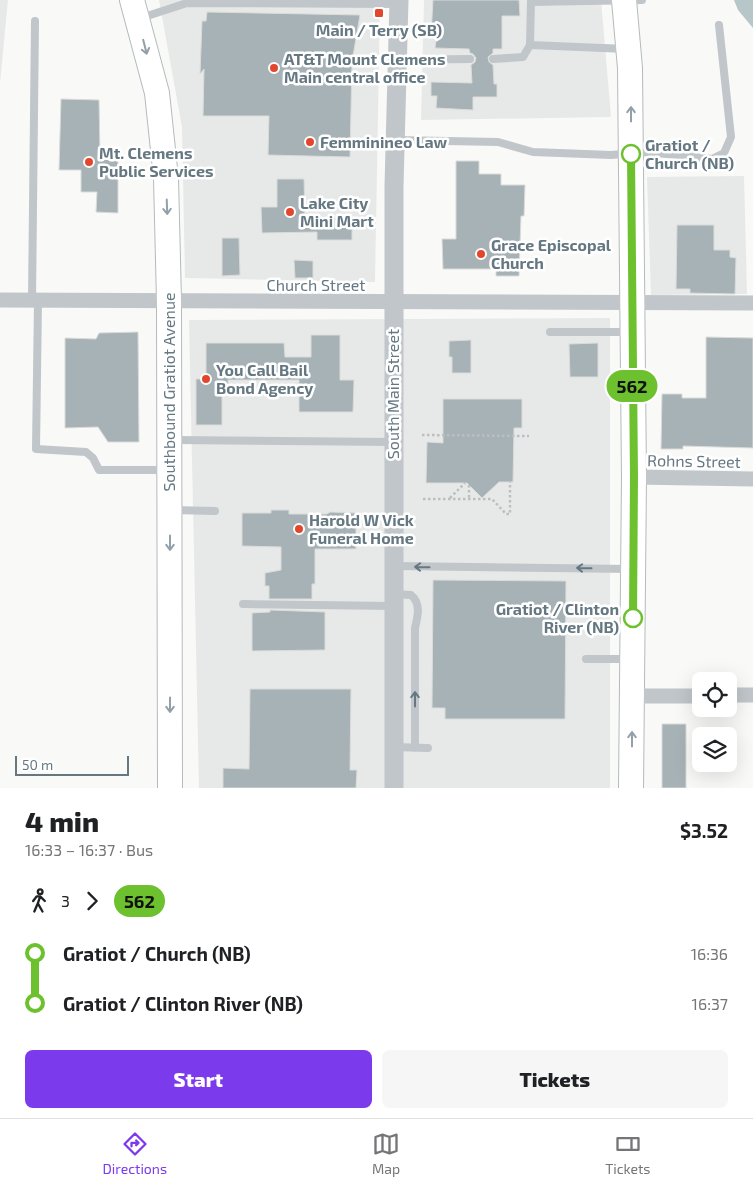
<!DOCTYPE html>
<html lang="en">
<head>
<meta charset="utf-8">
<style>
  :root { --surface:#fff; --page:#f6f6f6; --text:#202124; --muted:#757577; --line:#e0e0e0; --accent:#7c3aed }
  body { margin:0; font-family:"Exo 2",sans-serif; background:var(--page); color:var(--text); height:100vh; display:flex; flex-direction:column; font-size:19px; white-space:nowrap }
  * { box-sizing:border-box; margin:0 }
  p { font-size:16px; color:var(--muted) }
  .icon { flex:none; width:28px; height:28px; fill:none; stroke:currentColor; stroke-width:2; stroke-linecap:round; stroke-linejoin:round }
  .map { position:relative; height:788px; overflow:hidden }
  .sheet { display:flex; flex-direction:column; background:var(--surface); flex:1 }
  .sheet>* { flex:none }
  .badge { padding:0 10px; border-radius:16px; font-size:18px; line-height:32px }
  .tools { position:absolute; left:692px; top:672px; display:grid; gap:10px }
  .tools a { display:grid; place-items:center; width:45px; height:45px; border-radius:8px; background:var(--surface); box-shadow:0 5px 20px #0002; font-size:25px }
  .scale { position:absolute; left:15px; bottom:12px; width:114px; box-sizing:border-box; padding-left:5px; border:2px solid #657882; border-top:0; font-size:14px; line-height:18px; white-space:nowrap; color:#657882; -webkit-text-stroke:4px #fff; paint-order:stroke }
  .map>.badge { position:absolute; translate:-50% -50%; box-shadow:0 0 0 2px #fff }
  .legs { display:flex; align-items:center; gap:8px; height:55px; padding:0 25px; font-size:16px }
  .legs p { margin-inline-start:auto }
  .overview { display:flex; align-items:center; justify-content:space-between; height:85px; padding:0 25px }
  h1 { font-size:28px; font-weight:800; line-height:38px }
  .cta { display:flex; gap:10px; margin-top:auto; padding:10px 25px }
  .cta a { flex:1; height:58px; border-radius:8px; background:var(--accent); color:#fff; font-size:20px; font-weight:800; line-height:58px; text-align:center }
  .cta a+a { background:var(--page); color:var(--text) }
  ul { padding:0 25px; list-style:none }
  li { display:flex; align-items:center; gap:18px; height:50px; font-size:19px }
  li i { display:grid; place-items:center; width:8px; height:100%; margin:0 6px; background:currentColor }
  li i::after { content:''; width:12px; height:12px; margin:-6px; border:4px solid; border-radius:50%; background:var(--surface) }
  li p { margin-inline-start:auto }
  li:first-child i { background:linear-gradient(#0000 50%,currentColor 0) }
  li:last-child i { background:linear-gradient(currentColor 50%,#0000 0) }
  .tabs { display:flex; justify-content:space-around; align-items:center; height:70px; border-top:1px solid var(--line); background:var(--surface); font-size:14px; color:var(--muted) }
  .tabs a { display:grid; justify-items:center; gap:2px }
  .tabs .on { color:var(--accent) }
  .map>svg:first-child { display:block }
  .built { fill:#e7e9e8 }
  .water { fill:#b7c6c8 }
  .building { fill:#a7b2b6; stroke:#dbdbd9 }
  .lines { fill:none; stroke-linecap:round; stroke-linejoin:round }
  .primary-casing { stroke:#b4babd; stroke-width:26 }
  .path { stroke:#bbbfc1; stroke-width:2.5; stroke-dasharray:2.5 2.5; stroke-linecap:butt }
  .service { stroke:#c0c6c9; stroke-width:8 }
  .minor { stroke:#c0c6c9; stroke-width:15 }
  .tertiary { stroke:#c0c6c9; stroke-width:19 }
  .primary { stroke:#fff; stroke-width:24 }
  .oneway { stroke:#93a0a8 }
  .oneway2 { stroke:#657882 }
  .line-1-casing { stroke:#fff; stroke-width:11 }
  .line-1 { stroke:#6dc02e; stroke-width:8 }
  .poi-dot { fill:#e2472e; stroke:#fff; stroke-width:2 }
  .stop-1-dot { fill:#fff; stroke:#6dc02e; stroke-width:2.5 }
  .labels { text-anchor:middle; stroke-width:5; stroke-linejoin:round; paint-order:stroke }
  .poi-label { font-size:16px; font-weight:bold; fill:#657882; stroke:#fff; text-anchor:start }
  .stop-label { font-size:16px; font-weight:bold; fill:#657882; stroke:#fff; text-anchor:start }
  .street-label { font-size:16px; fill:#657882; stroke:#fff }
</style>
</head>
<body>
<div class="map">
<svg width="753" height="788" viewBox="0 0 753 788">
  <rect width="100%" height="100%" fill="#f9f9f7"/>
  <path class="built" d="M0,0H8L0,83Z
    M159,0H380L375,282L185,278L182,127Z
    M424,0H601L611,117L421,120Z
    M744,176L747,294L651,295L647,177Z
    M610,318V788H199L189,320Z"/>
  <path class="water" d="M734,0H753V28L738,10Z"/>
  <path class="building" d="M433,0H519L520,16H502V49H493V53L488,57L489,62L493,65L494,84H497V97H473V110L436,108L437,96H431V82L472,83L471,65L475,62L476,58L473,54L470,53L469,49L435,48L437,35H431Z
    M207,12L360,15L352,62L350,157L268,155L269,116H203L204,69L200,74L202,21H206Z
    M61,99L99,100L100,154H118V213L96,212L97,192H81V170H59Z
    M456,161H479V174H501V185H525L524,216H521L519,276H496V269H443L442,239H456Z
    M277,179H304L305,217H352V240H317V232L262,233L261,207H277Z
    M677,225H714V250H730V257L736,258L735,294L690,293V289H676Z
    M222,238H239L240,275L222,276Z
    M294,260L313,261V278H295Z
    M138,332L139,442H108L98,427L65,428V338L96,339L99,333Z
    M311,335H340V380H354L353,412H299V380H228V392H222V425H196V379H206V343H284L285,357H311Z
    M706,337L753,338V448L683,446V449H661L662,394H682V398H706Z
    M471,340V373H452V357H449V341Z
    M598,343V377H570L569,344Z
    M443,399H522V428H514L513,482H499L482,498L467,483H426L427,442L443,443Z
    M271,510H289V514H327L330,512L356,513V549H315V584H312V599H269V586H265V573L281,570V547L242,546V513H271Z
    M433,580L566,581L565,719H445V708H432Z
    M270,610L325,612V650L252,651V613L270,612Z
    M250,689H351L350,770H357L356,788H223V768L249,769Z
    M662,724H686V788H662Z"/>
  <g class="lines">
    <g class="primary-casing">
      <path id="primary" d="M132,0L157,93L166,178L169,301L170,788
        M624,0L630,68L634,477L631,788"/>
    </g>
    <path class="path" d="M422,435L529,436
      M469,485V499
      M450,498L465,483
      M423,499H492L506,514H510V482"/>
    <path class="service" d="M531,0L530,45L627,49
      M531,2L642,0
      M141,18L187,3L399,4
      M493,59L523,57L530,45
      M397,60L470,59
      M395,140L498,142L533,152L611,155L648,152L712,159L724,153L731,137L719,25
      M32,300L35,21
      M38,300L36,449L86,452L93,458L99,470H166
      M550,332H631
      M173,440L394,442
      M172,510L215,511
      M395,566L631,569
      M394,594L411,595C421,603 418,616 415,628V748
      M243,604L394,606
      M586,659H629
      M394,747L428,748"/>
    <path class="minor" d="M0,300L753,303
      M634,477L753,479
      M729,695H753
      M632,696H701"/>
    <path class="tertiary" d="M394,788V186L399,0"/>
    <use href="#primary" class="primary"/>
  </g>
  <defs><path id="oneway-shaft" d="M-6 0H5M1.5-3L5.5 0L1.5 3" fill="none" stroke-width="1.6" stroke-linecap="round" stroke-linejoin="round" transform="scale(1.25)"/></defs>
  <g class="oneway">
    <use href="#oneway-shaft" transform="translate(145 47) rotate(76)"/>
    <use href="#oneway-shaft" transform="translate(631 114) rotate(-90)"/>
    <use href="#oneway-shaft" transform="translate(167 207) rotate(88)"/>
    <use href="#oneway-shaft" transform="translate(170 543) rotate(90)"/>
    <use href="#oneway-shaft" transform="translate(170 705) rotate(90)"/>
    <use href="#oneway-shaft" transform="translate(632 739) rotate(-90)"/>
  </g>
  <g class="oneway2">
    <use href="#oneway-shaft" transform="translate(422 567) rotate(-179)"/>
    <use href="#oneway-shaft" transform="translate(584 568) rotate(-179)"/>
    <use href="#oneway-shaft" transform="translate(415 699) rotate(-90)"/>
  </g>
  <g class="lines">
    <g class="line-1-casing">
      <path id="line-1" d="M631,154L634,477L633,618"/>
    </g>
    <use href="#line-1" class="line-1"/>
  </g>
  <g class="poi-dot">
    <rect x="374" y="8" width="10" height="10" rx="2.5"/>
    <circle cx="274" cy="68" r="5"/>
    <circle cx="310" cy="142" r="5"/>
    <circle cx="89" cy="162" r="5"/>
    <circle cx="290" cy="212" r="5"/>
    <circle cx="481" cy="254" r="5"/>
    <circle cx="206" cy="379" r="5"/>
    <circle cx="299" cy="529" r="5"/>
  </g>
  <g class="stop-1-dot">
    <circle cx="631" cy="154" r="9"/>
    <circle cx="633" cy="618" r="9"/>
  </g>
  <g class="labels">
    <g class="poi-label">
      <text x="379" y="36" text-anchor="middle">Main / Terry (SB)</text>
      <text x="284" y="65">AT&amp;T Mount Clemens<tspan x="284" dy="18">Main central office</tspan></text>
      <text x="320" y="148">Femminineo Law</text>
      <text x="99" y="159">Mt. Clemens<tspan x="99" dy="18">Public Services</tspan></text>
      <text x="300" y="209">Lake City<tspan x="300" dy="18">Mini Mart</tspan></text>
      <text x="491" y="251">Grace Episcopal<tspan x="491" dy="18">Church</tspan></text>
      <text x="216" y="376">You Call Bail<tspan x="216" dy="18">Bond Agency</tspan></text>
      <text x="309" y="526">Harold W Vick<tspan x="309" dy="18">Funeral Home</tspan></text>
    </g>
    <g class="stop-label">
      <text x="645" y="151">Gratiot /<tspan x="645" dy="18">Church (NB)</tspan></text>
      <text x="619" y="615" text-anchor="end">Gratiot / Clinton<tspan x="619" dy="18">River (NB)</tspan></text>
    </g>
    <g class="street-label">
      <text x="316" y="291">Church Street</text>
      <text transform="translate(169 392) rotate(-90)" y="6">Southbound Gratiot Avenue</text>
      <text transform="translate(393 394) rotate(-90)" y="6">South Main Street</text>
      <text transform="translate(694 461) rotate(1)" y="6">Rohns Street</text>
    </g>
  </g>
</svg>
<div class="tools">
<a><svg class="icon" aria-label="locate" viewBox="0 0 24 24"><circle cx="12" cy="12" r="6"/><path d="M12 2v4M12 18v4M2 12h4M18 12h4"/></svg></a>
<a><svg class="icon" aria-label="layers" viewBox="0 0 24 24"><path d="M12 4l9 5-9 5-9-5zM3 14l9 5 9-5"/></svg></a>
</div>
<div class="scale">50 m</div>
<b class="badge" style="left:632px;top:386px;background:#6dc02e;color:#111">562</b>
</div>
<section class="sheet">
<div class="overview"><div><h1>4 min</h1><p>16:33 – 16:37 · Bus</p></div><b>$3.52</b></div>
<div class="legs"><svg class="icon" aria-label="walk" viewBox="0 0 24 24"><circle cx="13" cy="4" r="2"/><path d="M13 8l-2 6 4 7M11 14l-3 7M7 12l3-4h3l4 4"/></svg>3<svg class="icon" aria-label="forward" viewBox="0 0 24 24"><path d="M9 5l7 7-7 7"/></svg><b class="badge" style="background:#6dc02e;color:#111">562</b></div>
<ul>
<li><i style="color:#6dc02e"></i><b>Gratiot / Church (NB)</b><p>16:36</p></li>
<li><i style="color:#6dc02e"></i><b>Gratiot / Clinton River (NB)</b><p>16:37</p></li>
</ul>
<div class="cta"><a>Start</a><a>Tickets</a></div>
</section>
<nav class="tabs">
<a class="on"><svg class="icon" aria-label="directions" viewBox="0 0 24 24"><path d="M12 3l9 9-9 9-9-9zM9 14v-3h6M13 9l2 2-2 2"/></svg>Directions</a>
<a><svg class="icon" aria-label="map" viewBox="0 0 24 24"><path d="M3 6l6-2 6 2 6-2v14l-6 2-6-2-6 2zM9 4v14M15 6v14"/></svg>Map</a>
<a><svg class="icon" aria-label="tickets" viewBox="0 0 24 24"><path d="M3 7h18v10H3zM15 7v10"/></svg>Tickets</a>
</nav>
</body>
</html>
